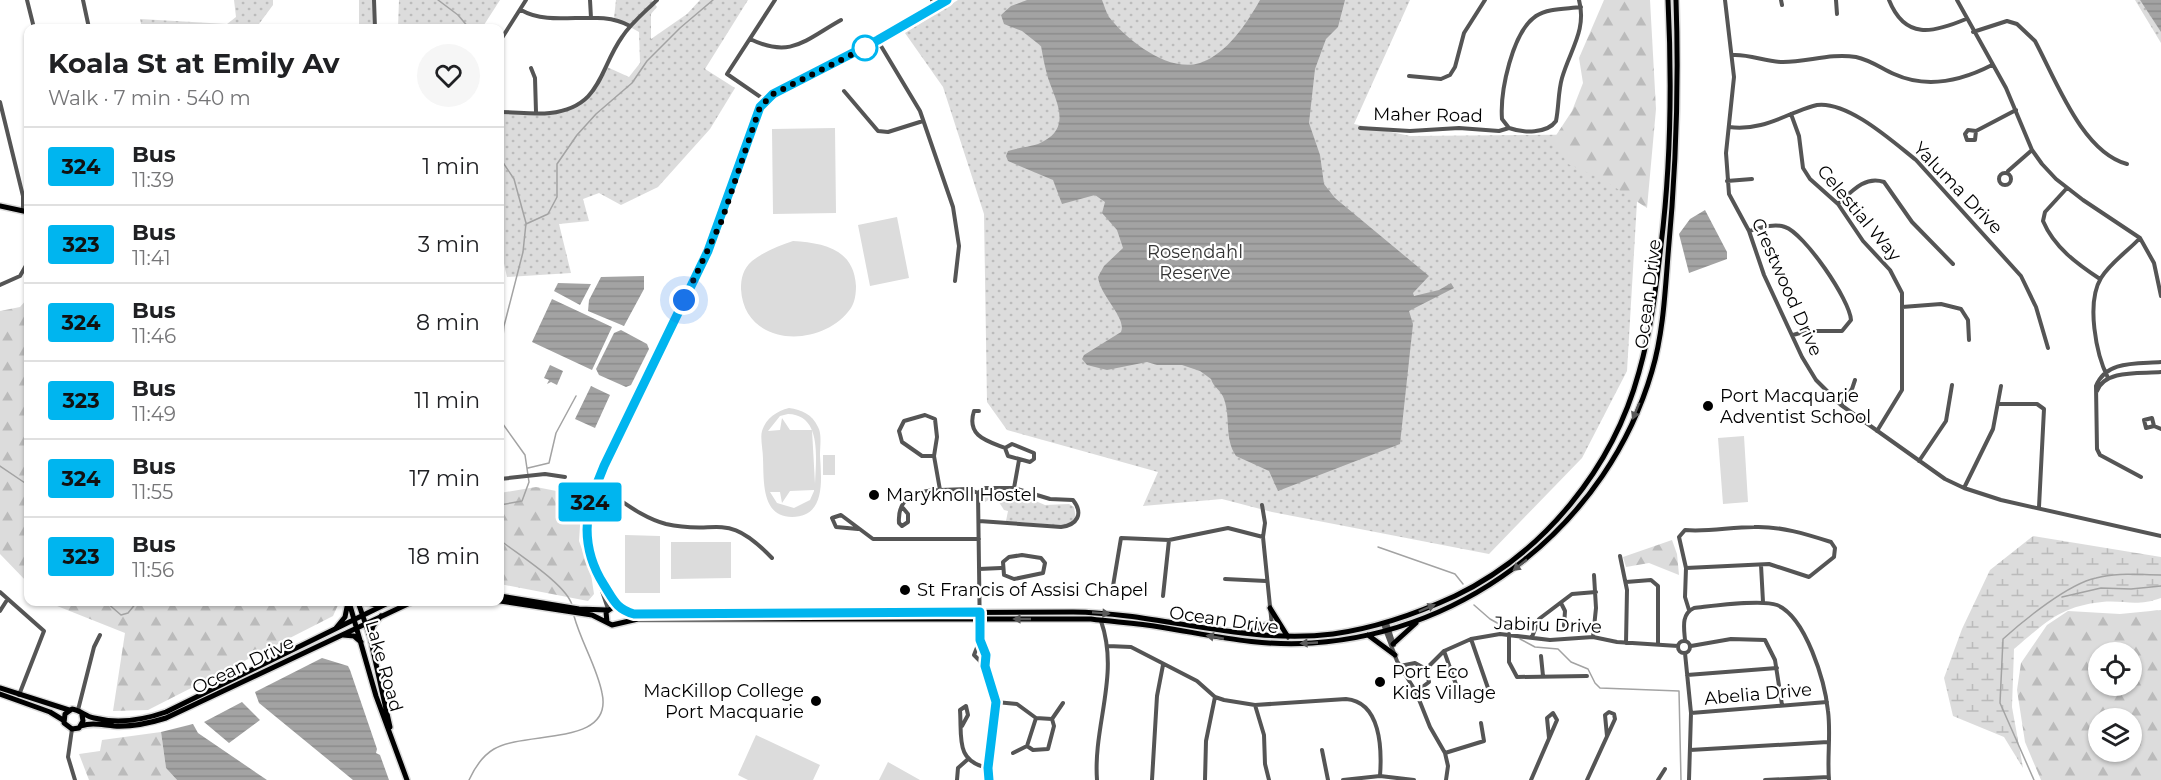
<!DOCTYPE html>
<html lang="en">
<head>
<meta charset="utf-8">
<style>
  :root { --surface:#fff; --page:#f6f6f6; --text:#202124; --muted:#757577; --line:#e0e0e0 }
  body { margin:0; font-family:Montserrat,sans-serif; background:var(--page); color:var(--text); height:100vh; display:flex; flex-direction:column; font-size:22px; white-space:nowrap }
  * { box-sizing:border-box; margin:0 }
  p { font-size:20px; color:var(--muted) }
  .icon { flex:none; width:33px; height:33px; fill:none; stroke:currentColor; stroke-width:2; stroke-linecap:round; stroke-linejoin:round }
  .map { position:relative; flex:1; overflow:hidden }
  .drawer { position:absolute; left:24px; top:24px; width:480px; height:582px; display:flex; flex-direction:column; background:var(--surface); border-radius:12px; box-shadow:0 2px 4px #0004 }
  .drawer>* { flex:none }
  .badge { padding:0 12px; border-radius:4px; font-size:21px; line-height:39px }
  .tools { position:absolute; left:2088px; top:642px; display:grid; gap:12px }
  .tools a { display:grid; place-items:center; width:54px; height:54px; border-radius:50%; background:var(--surface); box-shadow:0 2px 4px #0004; font-size:30px }
  .you { position:absolute; width:30px; height:30px; margin:-15px; border:4px solid #fff; border-radius:50%; background:#1a73e8; box-shadow:0 0 0 9px #1a73e833 }
  .map>.badge { position:absolute; translate:-50% -50%; box-shadow:0 0 0 3px #fff }
  .round { display:grid; place-items:center; flex:none; width:63px; height:63px; border-radius:32px; background:var(--page) }
  .head { display:flex; align-items:center; justify-content:space-between; height:102px; padding:0 24px }
  h1 { font-size:28px; font-weight:700; line-height:45px }
  ul { padding:0; list-style:none }
  li { display:flex; align-items:center; gap:18px; height:78px; padding:0 24px; border-top:2px solid var(--line) }
  li div { flex:1 }
  li b { display:block; font-size:22px }
  li em { font-style:normal }
  li .badge { min-width:66px; font-weight:700; text-align:center }
  .map>svg:first-child { display:block }
  .green { fill:url(#green-dots) }
  .forest { fill:url(#forest-firs); fill-rule:evenodd }
  .wetland { fill:url(#wetland-marsh) }
  .pitch { fill:#dcdcdc; fill-rule:evenodd }
  .water { fill:url(#water-rules) }
  .lines { fill:none; stroke-linecap:round; stroke-linejoin:round }
  .stream { stroke:#a3a3a3; stroke-width:1.5 }
  .major-casing { stroke:#dbdbdb; stroke-width:8 }
  .minor { stroke:#555; stroke-width:4 }
  .major { stroke:#000; stroke-width:5 }
  .oneway { fill:#595959 }
  .line-casing { stroke:#fff; stroke-width:14 }
  .line { stroke:#00b5ef; stroke-width:9 }
  .walk { stroke:#000; stroke-width:6; stroke-dasharray:0 10.8 }
  .stop-dot { fill:#fff; stroke:#00b5ef; stroke-width:3 }
  .poi-dot { fill:#000; stroke:#fff; stroke-width:2 }
  .labels { text-anchor:middle; stroke-width:4.5; stroke-linejoin:round; paint-order:stroke }
  .street-label { font-size:18px; fill:#000; stroke:#fff }
  .park-label { font-size:18px; fill:#333; stroke:#fff }
  .poi-label { font-size:18px; fill:#000; stroke:#fff; text-anchor:start }
</style>
</head>
<body>
<div class="map">
<svg width="2161" height="780" viewBox="0 0 2161 780">
  <defs>
    <pattern id="green-dots" width="8" height="8" patternUnits="userSpaceOnUse" patternTransform="scale(1.5)"><rect width="8" height="8" fill="#dcdcdc"/><path d="M2 2h.1M6 6h.1" fill="none" stroke="#bbb" stroke-width="1.8" stroke-linecap="round"/></pattern>
    <pattern id="forest-firs" width="22" height="20" patternUnits="userSpaceOnUse" patternTransform="scale(1.5)"><rect width="22" height="20" fill="#dcdcdc"/><path d="M5 1l3.5 6h-7zM16 11l3.5 6h-7z" fill="#bbb"/></pattern>
    <pattern id="wetland-marsh" width="20" height="14" patternUnits="userSpaceOnUse" patternTransform="scale(1.5)"><rect width="20" height="14" fill="#dcdcdc"/><path d="M1 5h8M5 5V1M11 12h8M15 12V8" fill="none" stroke="#bbb"/></pattern>
    <pattern id="water-rules" width="6" height="5" patternUnits="userSpaceOnUse" patternTransform="scale(1.5)"><rect width="6" height="5" fill="#a3a3a3"/><path d="M0 2.5h6" fill="none" stroke="#8b8b8b"/></pattern>
  </defs>
  <rect width="100%" height="100%" fill="#fff"/>
  <path class="green" d="M234,0H273V5L256,28H142L140,19L227,24L236,17Z
    M359,0H374L375,24H359Z
    M399,0H500L482,28H398Z
    M616,0H652L657,7L651,14V39L687,14L700,0H748L705,69L735,88L710,129L658,187L621,205L599,193L583,199L589,221L559,224L571,273L507,277L500,246V112C545,113 589,118 607,67L629,77L640,63L639,32L614,18Z
    M958,0H1410L1354,124L1410,136L1641,134L1627,371L1582,458L1489,554L1272,512L1222,499L1143,506L1158,472L1007,430L987,402L984,214L943,87L905,33Z
    M2135,0H2161V43Z
    M985,492H1014L1045,505L1069,504L1074,507L1076,519L1066,526L1006,521L1008,511L1004,510L995,496L985,502Z"/>
  <path class="forest" d="M1604,0H1650L1656,109L1647,208L1602,179L1568,164L1553,140L1572,111L1583,83L1579,58Z
    M28,298V583L0,554V311L20,307Z
    M536,487L582,496L579,541L591,574L594,594L588,601L500,584V493Z
    M1672,540L1677,554L1679,575L1649,563L1626,567L1623,557Z
    M47,602H337L338,605L333,616L148,710L113,711L125,633Z
    M2161,610V780H2041L2025,742L2017,690L2021,663L2047,625L2068,611L2120,614ZM2098,652H2132V686H2098ZM2098,718H2132V752H2098Z
    M161,732L166,768L177,780H89L79,754L100,751L102,740Z"/>
  <path class="wetland" d="M2033,536L2161,557V598C2136,607 2125,600 2102,602C2060,606 2044,624 2014,649L2012,707L2023,768L2004,737L1953,716L1944,678L1962,629L1990,570Z"/>
  <path class="pitch" d="M835,128L836,213L773,214L772,129Z
    M897,217L909,278L870,286L858,225Z
    M793,241C824,243 854,249 856,286C856,293 855,302 851,308C823,349 744,348 741,289C741,278 743,269 752,261C765,251 779,246 793,241Z
    M789,408C802,410 812,414 818,427C822,434 820,446 820,455C821,477 827,517 792,517C761,517 764,480 763,459C763,450 760,438 762,431C766,418 777,411 789,408ZM788,414C822,415 816,458 815,484L812,430H790L782,418L780,430L768,431L780,416ZM790,491L814,490V491L810,500L794,508L777,503L770,492H780L782,503Z
    M1744,436L1748,502L1723,504L1718,438Z
    M823,455H835V475H823Z
    M625,535L660,536V593H625Z
    M671,542H731V578L671,579Z
    M756,735L820,765L813,780H748L738,775Z
    M888,762L920,780H879Z"/>
  <path class="water" d="M1027,0H1102C1104,5 1106,12 1109,17C1127,40 1168,73 1200,63C1227,54 1247,23 1260,0H1345L1338,27L1326,39L1315,69L1309,123L1320,155L1324,184L1335,198L1429,276L1413,293L1414,296L1439,290L1451,283L1454,288L1409,311L1413,324L1400,444L1278,491L1269,471L1236,456C1224,438 1231,419 1224,399C1222,391 1213,387 1211,379L1200,371L1182,365H1157L1147,362L1107,370L1087,365L1082,359L1084,355L1121,332C1127,318 1100,296 1098,277L1104,266L1123,248L1117,230L1102,213L1105,202L1095,195L1062,204L1053,180L1008,161L1006,156L1008,151C1019,147 1035,147 1044,141C1072,126 1055,99 1048,78C1045,68 1043,57 1041,46L1022,31L1004,24L1001,15L1011,6Z
    M2140,0H2161V32Z
    M1705,210L1727,252V259L1689,273L1679,234L1690,219Z
    M644,276V289L624,326L588,311L589,300L601,277Z
    M558,283L591,284L580,305L554,291Z
    M552,299L612,327L592,370L532,342Z
    M621,330L647,344L649,349L631,385L626,387L599,375L596,369L614,333Z
    M550,365L563,371L557,385L551,382L547,384L549,380L544,378Z
    M591,386L610,395L595,428L575,419Z
    M322,658L348,666L350,670L377,749L376,753L380,755L389,780H353L259,703L255,692Z
    M242,702L260,720L229,743L204,722Z
    M193,724L198,733L267,780H177L166,768L161,732Z"/>
  <g class="lines">
    <path class="stream" d="M438,0L458,15L469,28
      M500,158L514,179L526,223L523,252L504,326L500,368
      M526,224L548,214L557,197V164L577,135L596,114L632,83L647,61L680,28L713,0
      M500,420L525,455L529,482L522,501L500,505
      M0,466L28,485
      M528,468L549,463L556,433L576,396
      M500,540C517,554 566,584 572,605
      M1378,547L1455,574L1463,584
      M2062,597L2101,588L2131,589L2161,586
      M106,602L121,615L128,613L137,602
      M1474,605L1490,619L1510,630
      M1520,639L1535,647L1558,649L1571,662L1588,669L1595,683L1600,688L1679,691L1681,780
      M469,780C475,767 482,756 494,749C526,730 614,747 602,693C597,667 581,642 574,616
      M2034,780L2000,703L2003,639C2024,620 2068,584 2096,578C2117,572 2139,575 2161,575"/>
    <g class="major-casing">
      <path id="major" d="M0,206L28,212
        M500,596L579,609L607,610
        M500,601L592,615L612,625L638,619H1091C1114,622 1137,623 1160,627C1211,635 1260,647 1312,643C1469,633 1608,522 1652,371C1663,334 1665,294 1668,255C1676,170 1679,85 1676,0
        M349,602L376,696L407,780
        M358,602L370,637L390,727
        M363,602L381,606
        M1270,608L1288,637
        M607,622L606,612L615,606L637,614L1073,612C1160,613 1245,645 1333,634C1376,628 1416,614 1455,596C1544,553 1613,468 1639,372C1651,330 1656,288 1661,245C1671,164 1672,82 1668,0
        M336,628L345,617L348,602
        M1245,633L1271,623
        M343,635L354,636L361,642
        M1368,635L1395,655
        M370,636L373,626L381,616
        M1393,644L1416,623
        M0,688L69,710
        M0,694L50,712L63,720
        M82,715L83,721L79,728L72,729L64,723L65,714L72,709C80,710 85,716 94,718C118,724 143,720 166,712L390,602
        M81,726C92,722 102,725 114,726C131,727 150,723 166,718L412,602"/>
    </g>
    <path class="minor" d="M27,0L34,28
      M83,0L89,28
      M374,0L375,28
      M590,0L591,18
      M932,0L936,8
      M1579,0C1587,30 1570,50 1562,78C1558,92 1559,106 1556,121C1547,134 1523,133 1509,128L1502,119C1500,92 1512,32 1536,16C1548,8 1566,9 1581,7
      M1725,0L1734,77L1726,153L1729,194L1749,231L1764,275L1802,357L1816,380L1841,405L1945,479L1964,488L2001,500L2161,536
      M1781,0L1782,5
      M1836,0L1837,14
      M1889,0C1905,40 1933,33 1966,19
      M1957,0L2006,88L2032,150L2042,164L2056,179L2083,200L2140,238L2154,263L2161,296
      M521,10C554,29 597,7 630,26
      M1973,32L2007,21L2017,24L2035,41C2056,80 2082,152 2127,164
      M750,39C791,59 805,40 841,20
      M500,41L526,0
      M878,41L920,111L953,207L959,246L955,281
      M1733,55C1750,54 1766,62 1783,62C1808,62 1830,53 1856,57C1870,60 1881,68 1894,74C1927,89 1961,81 1992,65
      M531,68L535,78L536,112
      M1409,76L1441,79L1450,75L1455,67L1464,33L1485,0
      M844,91L878,131L888,132L923,121
      M765,100L727,74L775,0
      M0,102L23,196V210
      M500,112C516,112 534,115 550,113C602,107 599,69 622,37C631,23 645,12 657,0
      M1791,114L1799,136L1803,168L1810,179L1838,204L1863,241L1890,270L1902,293V390L1877,431
      M1729,127C1752,130 1770,123 1791,114C1799,111 1808,107 1817,105C1848,101 1892,141 1916,160L2021,276L2036,307L2048,348
      M1360,128L1410,131L1459,128L1499,131L1509,128
      M1976,131L1975,140H1967L1965,134L1968,130L1976,131L2016,110
      M2008,171L2032,150
      M1999 179a6 6 0 1 1 12 0a6 6 0 1 1-12 0Z
      M1727,181L1752,179
      M2067,188L2045,212L2043,221C2054,247 2077,264 2100,279
      M1838,204C1851,192 1865,175 1884,182L1912,222L1953,264
      M1749,231C1760,228 1774,223 1785,227C1804,233 1850,300 1851,320L1842,331H1807L1793,335
      M0,285L20,276L28,262
      M1902,307L1941,304L1961,309L1968,320L1969,340
      M2108,378C2096,354 2086,303 2101,278C2110,263 2128,251 2140,238
      M2097,391C2105,369 2141,374 2161,372
      M1999,404H2037L2044,409L2039,507
      M1841,405L1852,389L1855,380
      M979,411H974C966,436 987,441 1005,448L1008,456L1030,462L1034,459V453L1012,444L1005,448
      M2154,426L2152,418L2144,420L2146,428L2154,426L2161,429
      M934,456H922L902,442L899,431L904,421L925,415L935,419L937,437L934,456L940,490L968,489L978,493
      M1919,461L1946,421L1952,385
      M2141,477L2100,455L2097,449L2096,386C2106,360 2137,364 2161,362
      M500,479L545,474L565,477
      M598,481L708,251L760,107L773,94L878,41L947,0
      M600,487C621,500 642,518 666,524C719,536 725,509 772,558
      M1964,488L1993,429L2001,386
      M595,490C579,535 594,566 608,609
      M595,490L591,483L598,481
      M978,493L980,640L974,655L980,661L996,702L988,768L989,780
      M978,493L984,488H1014L1019,460
      M1262,505L1265,523L1263,537
      M903,508L908,514V522L902,526L899,523C897,496 918,490 940,490
      M979,521L1061,527C1077,525 1084,514 1073,500L1050,499L1014,488
      M858,529L836,527L832,518L841,515L873,539H979
      M1022,555L1041,558L1045,563L1043,573L1014,579L1004,575L1003,562L1009,557Z
      M1620,556L1627,590L1626,643
      M1761,565L1763,602
      M1686,568L1679,537L1685,530C1709,532 1730,527 1754,527C1780,526 1806,534 1831,542L1835,548L1834,557L1809,577L1769,564L1686,568L1685,597L1689,610
      M979,569L1001,568
      M1225,579L1266,581
      M600,581L618,606
      M1626,582L1651,580L1658,586V643
      M0,592L44,631L19,695
      M1112,592L1121,538L1169,540L1228,528L1263,537L1273,636
      M1163,596L1169,540
      M1561,603L1565,611L1564,626
      M0,611L7,600
      M1387,623L1394,645
      M1383,624L1397,661L1416,692L1430,727L1445,753L1448,766L1446,780
      M1509,634V662L1517,677L1587,676
      M1532,637L1539,619L1572,594L1596,592
      M1593,637L1596,608L1594,575
      M1471,639L1489,691
      M980,640L986,653L985,670
      M1685,640C1684,628 1681,614 1694,608C1713,606 1761,599 1777,605C1806,617 1825,682 1828,711C1831,734 1827,757 1829,780
      M1678 647a6 6 0 1 1 12 0a6 6 0 1 1-12 0Z
      M1108,646L1131,647L1197,681L1215,697L1224,700L1255,705L1346,699C1381,702 1382,749 1380,776
      M1691,646L1731,639L1765,640L1775,660L1782,705
      M1444,651L1458,690
      M1685,653L1691,713L1689,780
      M1541,656L1543,676
      M1400,666L1415,663L1426,669L1429,682L1416,692
      M1426,669L1444,651L1471,639L1500,634L1550,640L1593,637L1617,642L1678,646
      M1687,675L1777,668
      M996,702L1017,704L1036,718L1052,719
      M1255,705L1264,735L1265,764L1269,780
      M78,710L94,647L100,635
      M1691,713L1827,702
      M1036,718L1027,746L1033,750L1048,749L1054,726L1052,719L1063,703
      M962,726L968,715L966,706L960,710C962,738 955,761 988,768
      M72,729L68,757L75,780
      M1322,750L1328,780
      M1690,750L1828,742
      M1013,753L1027,746
      M1445,753L1484,741L1481,723
      M957,780L958,768L967,760
      M1097,780C1093,725 1120,675 1101,621
      M1152,780L1157,696L1163,665
      M1205,780L1206,741L1215,697
      M1343,780L1380,776L1414,780
      M1531,780L1557,720L1553,713L1547,718L1549,738
      M1587,780L1615,719L1614,714L1609,712L1605,715L1607,736
      M1658,780L1665,769
      M1765,780L1829,777"/>
    <use href="#major" class="major"/>
  </g>
  <defs><path id="oneway-solid" d="M-6-.8H1V-3.2L6.5 0L1 3.2V.8H-6Z" transform="scale(1.5)"/></defs>
  <g class="oneway">
    <use href="#oneway-solid" transform="translate(1636 411) rotate(112)"/>
    <use href="#oneway-solid" transform="translate(1520 565) rotate(142)"/>
    <use href="#oneway-solid" transform="translate(1427 608) rotate(-23)"/>
    <use href="#oneway-solid" transform="translate(1101 613) rotate(4)"/>
    <use href="#oneway-solid" transform="translate(1022 619) rotate(180)"/>
    <use href="#oneway-solid" transform="translate(1215 637) rotate(-169)"/>
    <use href="#oneway-solid" transform="translate(1309 643) rotate(177)"/>
  </g>
  <g class="lines">
    <g class="line-casing">
      <path id="line" d="M947,0L878,40L773,94L760,107L708,251L604,466L598,481L600,487L595,489C582,523 585,555 604,585C613,599 616,609 634,614L980,612V640L986,655L985,666L996,702L988,768L989,780"/>
    </g>
    <use href="#line" class="line"/>
    <path class="walk" d="M684,300L722,220L760,107L773,94L865,48"/>
  </g>
  <circle class="stop-dot" cx="865" cy="48" r="12"/>
  <g class="poi-dot">
    <circle cx="1708" cy="406" r="6"/>
    <circle cx="874" cy="495" r="6"/>
    <circle cx="905" cy="590" r="6"/>
    <circle cx="1380" cy="682" r="6"/>
    <circle cx="816" cy="701" r="6"/>
  </g>
  <g class="labels">
    <g class="street-label">
      <text transform="translate(1428 115) rotate(1)" y="6">Maher Road</text>
      <text transform="translate(1958 188) rotate(46)" y="6">Yaluma Drive</text>
      <text transform="translate(1859 213) rotate(50)" y="6">Celestial Way</text>
      <text transform="translate(1787 287) rotate(66)" y="6">Crestwood Drive</text>
      <text transform="translate(1648 294) rotate(-83)" y="6">Ocean Drive</text>
      <text transform="translate(1224 620) rotate(8)" y="6">Ocean Drive</text>
      <text transform="translate(1548 625) rotate(2)" y="6">Jabiru Drive</text>
      <text transform="translate(243 665) rotate(-26)" y="6">Ocean Drive</text>
      <text transform="translate(384 666) rotate(74)" y="6">Lake Road</text>
      <text transform="translate(1758 694) rotate(-5)" y="6">Abelia Drive</text>
    </g>
    <g class="park-label">
      <text x="1195" y="258">Rosendahl<tspan x="1195" dy="21">Reserve</tspan></text>
    </g>
    <g class="poi-label">
      <text x="1720" y="402">Port Macquarie<tspan x="1720" dy="21">Adventist School</tspan></text>
      <text x="886" y="501">Maryknoll Hostel</text>
      <text x="917" y="596">St Francis of Assisi Chapel</text>
      <text x="1392" y="678">Port Eco<tspan x="1392" dy="21">Kids Village</tspan></text>
      <text x="804" y="697" text-anchor="end">MacKillop College<tspan x="804" dy="21">Port Macquarie</tspan></text>
    </g>
  </g>
</svg>
<div class="tools">
<a><svg class="icon" aria-label="locate" viewBox="0 0 24 24"><circle cx="12" cy="12" r="6"/><path d="M12 2v4M12 18v4M2 12h4M18 12h4"/></svg></a>
<a><svg class="icon" aria-label="layers" viewBox="0 0 24 24"><path d="M12 4l9 5-9 5-9-5zM3 14l9 5 9-5"/></svg></a>
</div>
<div class="you" style="left:684px;top:300px"></div>
<b class="badge" style="left:590px;top:502px;background:#00b5ef;color:#111">324</b>
<section class="drawer">
<div class="head"><div><h1>Koala St at Emily Av</h1><p>Walk · 7 min · 540 m</p></div><a class="round"><svg class="icon" aria-label="heart" viewBox="0 0 24 24"><path d="M12 20l-8-8c-3-5 5-10 8-4 3-6 11-1 8 4z"/></svg></a></div>
<ul>
<li><span class="badge" style="background:#00b5ef;color:#111">324</span><div><b>Bus</b><p>11:39</p></div><em>1 min</em></li>
<li><span class="badge" style="background:#00b5ef;color:#111">323</span><div><b>Bus</b><p>11:41</p></div><em>3 min</em></li>
<li><span class="badge" style="background:#00b5ef;color:#111">324</span><div><b>Bus</b><p>11:46</p></div><em>8 min</em></li>
<li><span class="badge" style="background:#00b5ef;color:#111">323</span><div><b>Bus</b><p>11:49</p></div><em>11 min</em></li>
<li><span class="badge" style="background:#00b5ef;color:#111">324</span><div><b>Bus</b><p>11:55</p></div><em>17 min</em></li>
<li><span class="badge" style="background:#00b5ef;color:#111">323</span><div><b>Bus</b><p>11:56</p></div><em>18 min</em></li>
</ul>
</section>
</div>
</body>
</html>
